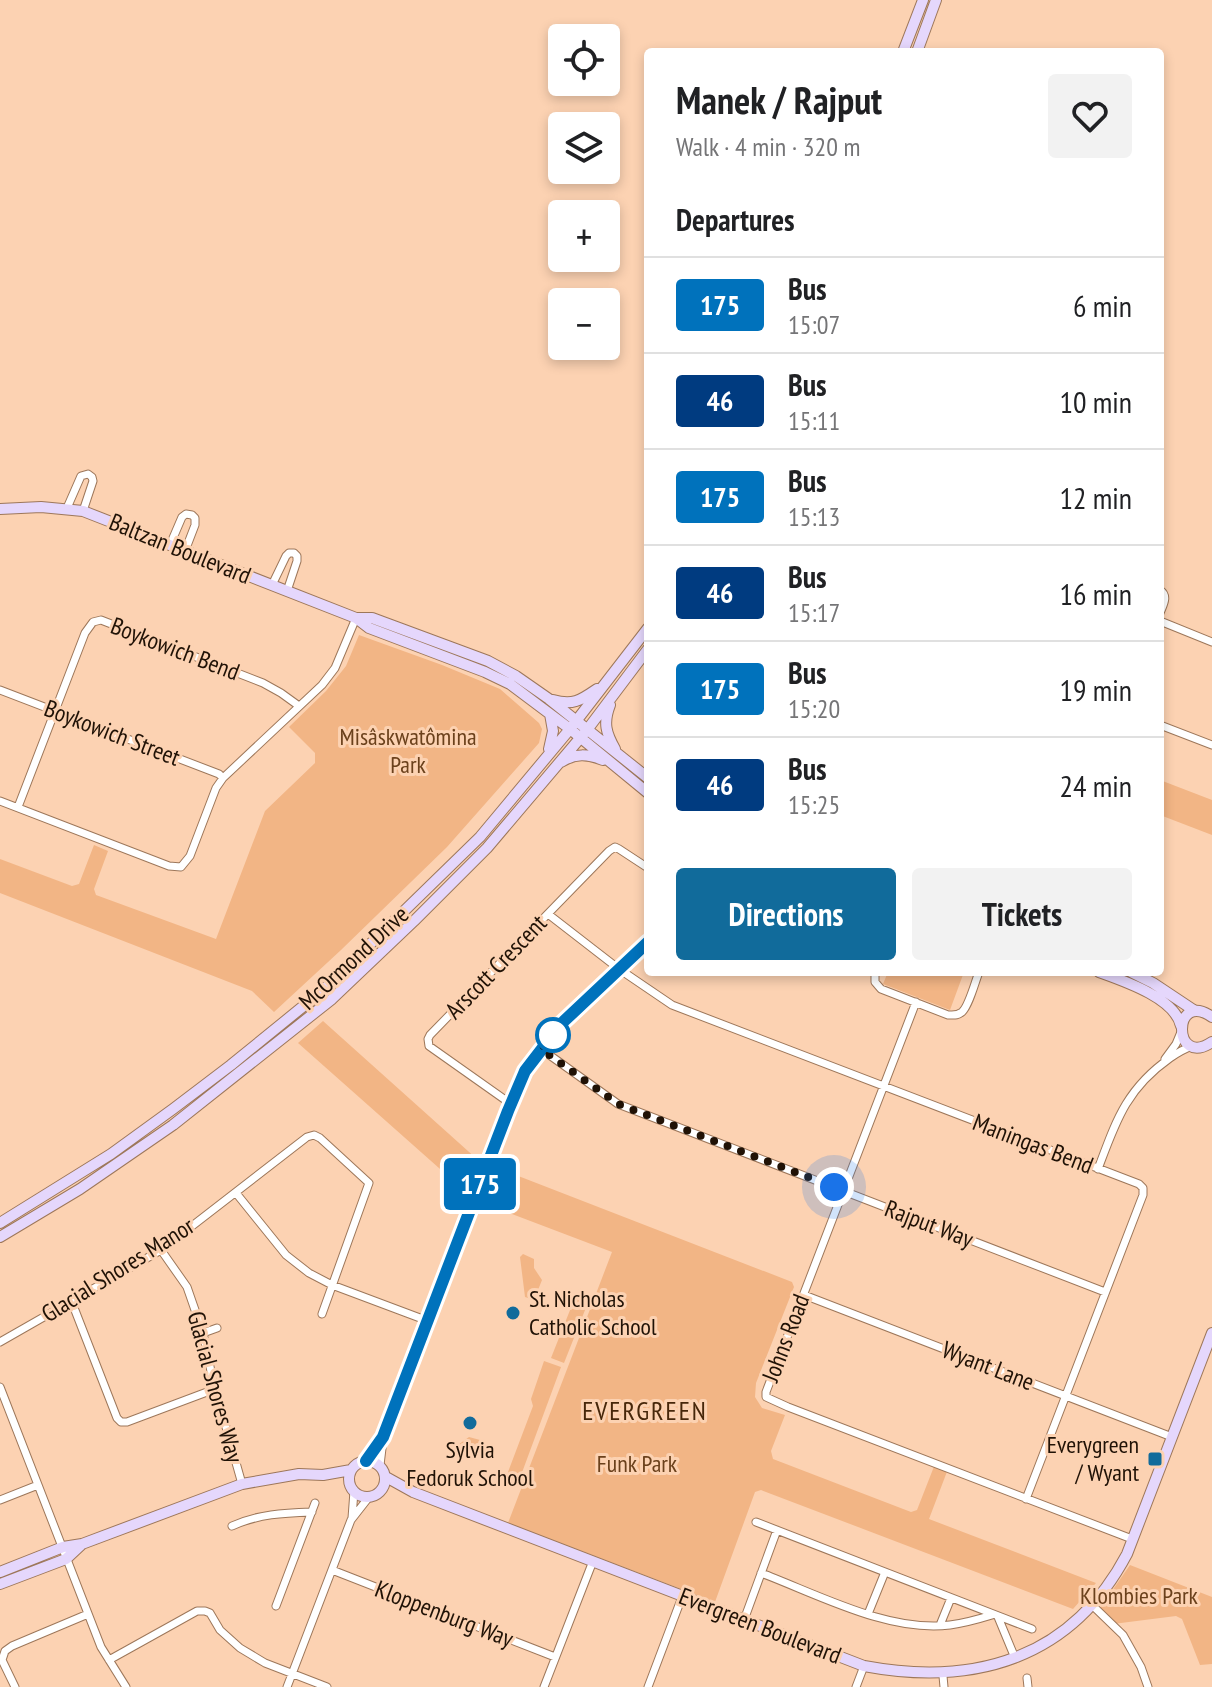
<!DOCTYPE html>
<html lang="en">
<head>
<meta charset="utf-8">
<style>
  :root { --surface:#fff; --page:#f2f2f2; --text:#202124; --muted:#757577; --line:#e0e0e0; --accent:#116b9b }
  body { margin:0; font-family:"PT Sans Narrow",sans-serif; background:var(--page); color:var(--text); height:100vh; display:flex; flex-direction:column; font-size:30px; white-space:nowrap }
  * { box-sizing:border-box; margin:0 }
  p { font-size:26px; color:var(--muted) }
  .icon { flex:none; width:44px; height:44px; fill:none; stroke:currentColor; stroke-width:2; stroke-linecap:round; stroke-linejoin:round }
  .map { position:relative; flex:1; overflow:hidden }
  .panel { position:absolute; left:644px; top:48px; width:520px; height:928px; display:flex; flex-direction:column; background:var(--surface); border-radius:8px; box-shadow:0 4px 12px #0003 }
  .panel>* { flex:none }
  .badge { padding:0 16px; border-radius:6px; font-size:28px; line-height:52px }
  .fabs { position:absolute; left:548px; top:24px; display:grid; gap:16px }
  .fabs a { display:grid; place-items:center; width:72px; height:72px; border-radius:8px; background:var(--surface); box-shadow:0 4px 12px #0003; font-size:40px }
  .you { position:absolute; width:40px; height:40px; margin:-20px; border:6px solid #fff; border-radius:50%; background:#1a73e8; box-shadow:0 0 0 12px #1a73e833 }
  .map>.badge { position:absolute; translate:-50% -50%; box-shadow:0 0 0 4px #fff }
  h2 { padding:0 32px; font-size:30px; line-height:72px }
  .round { display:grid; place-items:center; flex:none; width:84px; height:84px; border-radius:8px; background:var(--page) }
  .headline { display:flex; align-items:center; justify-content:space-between; height:136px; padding:0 32px }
  h1 { font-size:38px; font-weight:800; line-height:60px }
  .button { display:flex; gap:16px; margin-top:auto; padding:16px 32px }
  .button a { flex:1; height:92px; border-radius:8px; background:var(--accent); color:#fff; font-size:32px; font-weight:800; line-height:92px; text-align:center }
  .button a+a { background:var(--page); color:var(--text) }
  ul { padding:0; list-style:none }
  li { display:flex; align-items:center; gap:24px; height:96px; padding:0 32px; border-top:2px solid var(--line) }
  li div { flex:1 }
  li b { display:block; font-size:30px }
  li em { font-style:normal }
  li .badge { min-width:88px; font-weight:700; text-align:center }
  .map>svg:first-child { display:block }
  .green { fill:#f2b585 }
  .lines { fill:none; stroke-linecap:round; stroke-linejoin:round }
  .street-casing { stroke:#9d775a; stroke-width:9 }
  .secondary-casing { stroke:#9d775a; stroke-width:12 }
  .street { stroke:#fff; stroke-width:7 }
  .secondary { stroke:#e5d7fc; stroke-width:10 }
  .line-casing { stroke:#fff; stroke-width:18 }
  .line { stroke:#0072bc; stroke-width:12 }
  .walk { stroke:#201206; stroke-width:8; stroke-dasharray:0 14.4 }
  .stop-dot { fill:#fff; stroke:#0072bc; stroke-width:4 }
  .poi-dot { fill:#116b9b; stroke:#fcd2b2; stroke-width:3 }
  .labels { text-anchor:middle; stroke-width:6; stroke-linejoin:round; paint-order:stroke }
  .street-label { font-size:24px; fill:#201206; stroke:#fcd2b2 }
  .park-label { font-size:24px; fill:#6b411c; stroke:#fcd2b2 }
  .poi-label { font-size:24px; fill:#201206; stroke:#fcd2b2; text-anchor:start }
  .neighbourhood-label { font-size:26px; letter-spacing:2px; fill:#47270a; stroke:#fcd2b2 }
</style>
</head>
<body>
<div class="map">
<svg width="1212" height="1687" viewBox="0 0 1212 1687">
  <rect width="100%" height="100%" fill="#fcd2b2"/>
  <path class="green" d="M359,635L442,665L500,689L539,723L542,729L539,743L447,847L341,950L274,1012L252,991L0,893V859L72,886L79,884L94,845L108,851L94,889L96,895L216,939L265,811L315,763V753L289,727L326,691L346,666Z
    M1160,780L1212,800V835L1160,815Z
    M888,972H964L950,1010L883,984Z
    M323,1021L478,1160L466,1192L298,1043Z
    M498,1168L792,1282L794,1287L756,1383L755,1397L762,1408L785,1415L771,1451L773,1459L911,1512L917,1510L935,1464L948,1469L929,1519L1096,1583L1073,1609L761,1490L755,1492L715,1602L508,1523L612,1252L483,1203Z
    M523,1254L534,1259V1268L542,1280L534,1300L525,1297L520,1257Z
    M576,1295L589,1300L564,1363L551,1358Z
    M544,1361L561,1367L517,1486L509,1481L508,1472L533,1406L531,1399Z
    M469,1437L480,1440L472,1459C464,1459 458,1455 455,1447Z
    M1130,1565L1212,1597V1664L1200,1665L1182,1619L1176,1616L1113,1624L1098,1611Z"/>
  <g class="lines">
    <g class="street-casing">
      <path id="street" d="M67,508L81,476L88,474L92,477L93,481L83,511
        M170,545L182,517L186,514L192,515L195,518V525L185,551
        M272,585L286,556L289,553H294L297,556V561L287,591
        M1160,590C1169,596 1163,605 1160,613
        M1160,621L1212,642
        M0,690L219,774L223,778
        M1160,725L1212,745
        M0,801L169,866L181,867L190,856L216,788L223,778L322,685L335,668L356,618
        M18,807L85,633L93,622L101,620L263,683L281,693L299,706
        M548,914L619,969L672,1005L1139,1184L1143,1188V1195L1026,1499
        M875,972V982L881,989L948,1015C954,1015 957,1016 962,1012C969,1006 975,982 979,972
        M916,1002L766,1392V1397L788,1407L1132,1539
        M541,1049L618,1104L1105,1292
        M1165,1059L1176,1044L1181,1032
        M511,1104L429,1046L428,1039L430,1035L609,851L615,847L619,849L648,868
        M1098,1169C1116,1121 1126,1089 1170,1058C1177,1053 1184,1049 1192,1046
        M236,1193L286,1255L309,1273L332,1285L428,1321
        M161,1250L187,1287L203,1333L213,1381L242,1484
        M804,1295L1172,1437
        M71,1300L117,1418L121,1422H127L215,1389
        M203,1333L217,1328
        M0,1342L161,1250L307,1137L314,1135L320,1138L369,1183L322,1314
        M0,1387L101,1647L126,1687
        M366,1461L383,1437L511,1104L525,1071L562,1023L648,942
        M380,1465L383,1440
        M0,1500L38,1485
        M352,1518L354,1491
        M756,1522L1032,1629
        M232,1526C258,1514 284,1513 312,1512
        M332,1570L555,1657
        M761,1573C817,1594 889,1633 950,1625C965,1623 979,1619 992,1615
        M276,1606L315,1503
        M1093,1606L1123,1635L1141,1667L1148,1687
        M868,1614L885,1572
        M998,1617L1015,1658
        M744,1620L777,1530
        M940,1625L951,1598
        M109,1660L197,1611H205L210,1613L220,1630L240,1648L265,1663L327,1687
        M943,1676L944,1687
        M1027,1678L1028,1687
        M15,1687L2,1660L5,1651L12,1646L88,1614
        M287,1687L351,1520L369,1497
        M544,1687L593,1561
        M648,1687L682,1597
        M856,1687L864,1666"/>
    </g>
    <g class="secondary-casing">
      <path id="secondary" d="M903,52L923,0
        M917,52L936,0
        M0,509L41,507L83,511L356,618L369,628L485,672L510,684L570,729L648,793
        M356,618H372L488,661L516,676L549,699L648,778
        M553,700C573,706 581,700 597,689
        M610,705C603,723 606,733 615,749
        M549,749L553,731L550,714
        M561,762C575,753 588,754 603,760
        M1099,972C1124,981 1175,998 1181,1026
        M1131,972L1153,983L1195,1011
        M1212,1017C1172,989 1172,1069 1212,1042
        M0,1223L111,1154L173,1109L231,1065L322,991L480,837L570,729L648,628
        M0,1237L80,1189L173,1125L332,999L414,921L487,848L587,730L648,649
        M349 1479a18 18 0 1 1 36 0a18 18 0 1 1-36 0Z
        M386,1477L413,1492L864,1666C976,1687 1072,1658 1127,1554L1212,1333
        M0,1572L63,1547L82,1544L242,1484L299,1474L323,1475L351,1470
        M0,1584L66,1559L82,1544"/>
    </g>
    <use href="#street" class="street"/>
    <use href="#secondary" class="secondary"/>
  </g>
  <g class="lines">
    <g class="line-casing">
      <path id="line" d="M366,1461L383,1437L508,1111L525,1071L562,1023L648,942"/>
    </g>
    <use href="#line" class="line"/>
    <path class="walk" d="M553,1035L541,1049L618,1104L834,1187"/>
  </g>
  <circle class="stop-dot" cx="553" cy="1035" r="16"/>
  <g class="poi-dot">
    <circle cx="513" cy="1313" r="8"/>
    <circle cx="470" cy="1423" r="8"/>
    <rect x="1147" y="1451" width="16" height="16" rx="4"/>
  </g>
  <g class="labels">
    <g class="street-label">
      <text transform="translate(180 549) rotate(22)" y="8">Baltzan Boulevard</text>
      <text transform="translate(175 649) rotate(21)" y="8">Boykowich Bend</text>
      <text transform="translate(112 733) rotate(21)" y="8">Boykowich Street</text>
      <text transform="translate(354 958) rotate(-43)" y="8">McOrmond Drive</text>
      <text transform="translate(496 967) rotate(-46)" y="8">Arscott Crescent</text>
      <text transform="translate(1033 1144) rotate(21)" y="8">Maningas Bend</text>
      <text transform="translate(929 1224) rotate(21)" y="8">Rajput Way</text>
      <text transform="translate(118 1270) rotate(-32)" y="8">Glacial Shores Manor</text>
      <text transform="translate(786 1338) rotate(-69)" y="8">Johns Road</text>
      <text transform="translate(988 1366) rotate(21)" y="8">Wyant Lane</text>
      <text transform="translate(215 1387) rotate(75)" y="8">Glacial Shores Way</text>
      <text transform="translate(444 1614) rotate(21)" y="8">Kloppenburg Way</text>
      <text transform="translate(760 1626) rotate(21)" y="8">Evergreen Boulevard</text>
    </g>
    <g class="park-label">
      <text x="408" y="745">Misâskwatômina<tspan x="408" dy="28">Park</tspan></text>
      <text x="637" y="1472">Funk Park</text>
      <text x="1139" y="1604">Klombies Park</text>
    </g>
    <g class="poi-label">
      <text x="529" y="1307">St. Nicholas<tspan x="529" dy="28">Catholic School</tspan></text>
      <text x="1139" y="1453" text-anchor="end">Everygreen<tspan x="1139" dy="28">/ Wyant</tspan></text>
      <text x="470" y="1458" text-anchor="middle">Sylvia<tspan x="470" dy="28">Fedoruk School</tspan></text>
    </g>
    <g class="neighbourhood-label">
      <text x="645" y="1420">EVERGREEN</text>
    </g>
  </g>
</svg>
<div class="fabs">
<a><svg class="icon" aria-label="locate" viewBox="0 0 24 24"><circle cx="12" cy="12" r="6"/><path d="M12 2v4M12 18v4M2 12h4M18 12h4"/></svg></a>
<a><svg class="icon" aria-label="layers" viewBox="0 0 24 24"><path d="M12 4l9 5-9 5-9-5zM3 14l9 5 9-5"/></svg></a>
<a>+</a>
<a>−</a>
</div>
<div class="you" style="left:834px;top:1187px"></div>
<b class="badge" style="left:480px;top:1184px;background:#0072bc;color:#fff">175</b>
<section class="panel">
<div class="headline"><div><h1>Manek / Rajput</h1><p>Walk · 4 min · 320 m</p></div><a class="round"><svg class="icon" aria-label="heart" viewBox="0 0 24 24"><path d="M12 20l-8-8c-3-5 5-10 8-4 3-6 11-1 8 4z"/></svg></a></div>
<h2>Departures</h2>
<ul>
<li><span class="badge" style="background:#0072bc;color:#fff">175</span><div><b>Bus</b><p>15:07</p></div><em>6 min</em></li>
<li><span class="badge" style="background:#003b80;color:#fff">46</span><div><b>Bus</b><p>15:11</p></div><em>10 min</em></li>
<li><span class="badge" style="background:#0072bc;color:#fff">175</span><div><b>Bus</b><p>15:13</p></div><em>12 min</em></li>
<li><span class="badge" style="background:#003b80;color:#fff">46</span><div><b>Bus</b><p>15:17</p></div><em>16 min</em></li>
<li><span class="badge" style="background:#0072bc;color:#fff">175</span><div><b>Bus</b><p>15:20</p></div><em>19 min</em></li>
<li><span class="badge" style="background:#003b80;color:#fff">46</span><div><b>Bus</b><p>15:25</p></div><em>24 min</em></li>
</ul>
<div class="button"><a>Directions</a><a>Tickets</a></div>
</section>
</div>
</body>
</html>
